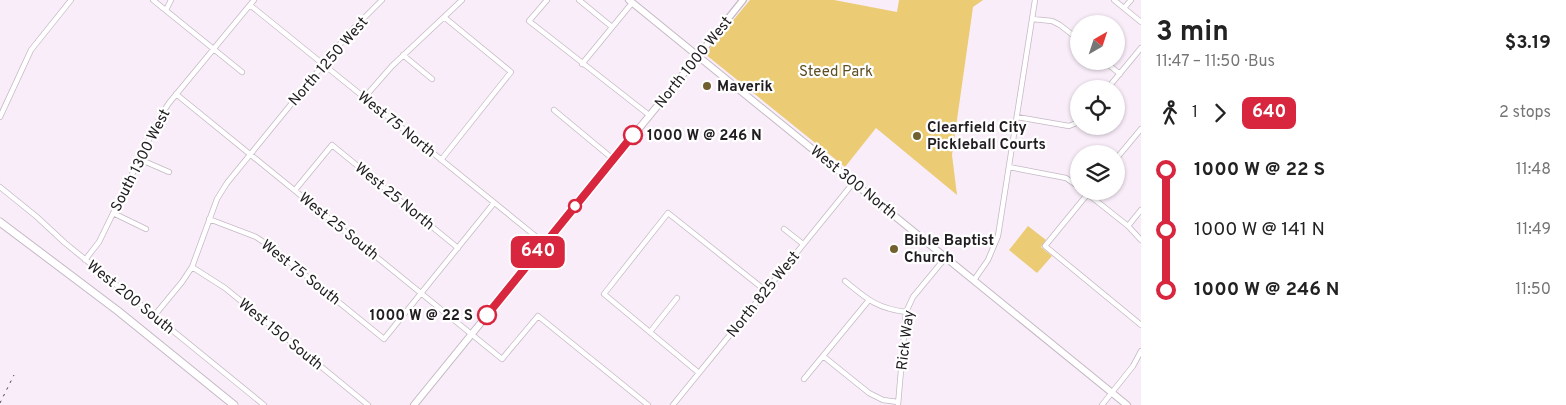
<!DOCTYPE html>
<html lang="en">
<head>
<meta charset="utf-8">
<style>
  :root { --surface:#fff; --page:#f6f6f6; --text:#222; --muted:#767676 }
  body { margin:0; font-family:Overpass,sans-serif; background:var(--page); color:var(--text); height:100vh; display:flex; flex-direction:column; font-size:19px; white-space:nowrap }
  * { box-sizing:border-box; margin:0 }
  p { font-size:16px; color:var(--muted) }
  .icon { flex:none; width:28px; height:28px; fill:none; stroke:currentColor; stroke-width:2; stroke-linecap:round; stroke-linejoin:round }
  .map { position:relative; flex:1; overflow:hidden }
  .sheet { display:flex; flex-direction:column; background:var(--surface); width:425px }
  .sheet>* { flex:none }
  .badge { padding:0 10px; border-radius:8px; font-size:18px; line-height:32px }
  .needle { width:32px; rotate:39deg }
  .fabs { position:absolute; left:1070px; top:15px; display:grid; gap:10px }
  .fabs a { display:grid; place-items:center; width:55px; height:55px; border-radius:50%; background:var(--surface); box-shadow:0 1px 4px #0004; font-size:25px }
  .map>.badge { position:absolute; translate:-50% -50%; box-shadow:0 0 0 2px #fff }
  .legs { display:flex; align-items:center; gap:8px; height:55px; padding:0 15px; font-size:16px }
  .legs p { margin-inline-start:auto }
  .head { display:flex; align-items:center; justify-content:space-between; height:85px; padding:0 15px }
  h1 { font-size:28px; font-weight:700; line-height:38px }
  ul { padding:0 15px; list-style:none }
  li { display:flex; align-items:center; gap:18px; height:60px; font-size:19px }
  li i { display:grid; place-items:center; width:8px; height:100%; margin:0 6px; background:currentColor }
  li i::after { content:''; width:12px; height:12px; margin:-6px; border:4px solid; border-radius:50%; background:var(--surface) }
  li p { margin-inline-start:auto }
  li:first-child i { background:linear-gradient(#0000 50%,currentColor 0) }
  li:last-child i { background:linear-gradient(currentColor 50%,#0000 0) }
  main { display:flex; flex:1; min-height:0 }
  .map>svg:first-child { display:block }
  .green { fill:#ebcb73 }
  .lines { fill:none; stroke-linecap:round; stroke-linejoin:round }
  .minor-casing { stroke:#c4b9c4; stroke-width:6 }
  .tertiary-casing { stroke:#c4b9c4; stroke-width:8 }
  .secondary-casing { stroke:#c4b9c4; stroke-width:8 }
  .primary-casing { stroke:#c4b9c4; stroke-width:9 }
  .minor { stroke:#fff; stroke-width:4.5 }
  .tertiary { stroke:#fff; stroke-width:5.5 }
  .secondary { stroke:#fff; stroke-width:6 }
  .primary { stroke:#fff; stroke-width:7 }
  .rail { stroke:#4a444a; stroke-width:1; stroke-dasharray:2.5 5; stroke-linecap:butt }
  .line-1-casing { stroke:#fff; stroke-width:11 }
  .line-1 { stroke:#d7263d; stroke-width:8 }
  .poi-dot { fill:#72602f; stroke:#fff; stroke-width:2 }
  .stop-1-dot { fill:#fff; stroke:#d7263d; stroke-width:2.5 }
  .labels { text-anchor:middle; stroke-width:4.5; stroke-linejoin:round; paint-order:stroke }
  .street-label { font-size:15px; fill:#211d21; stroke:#fff }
  .park-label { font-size:15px; fill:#5d4e23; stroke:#fff }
  .poi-label { font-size:15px; font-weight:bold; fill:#211d21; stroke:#fff; text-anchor:start }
  .stop-label { font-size:15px; font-weight:bold; fill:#211d21; stroke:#fff; text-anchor:start }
</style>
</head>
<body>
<main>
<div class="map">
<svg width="1141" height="405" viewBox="0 0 1141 405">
  <rect width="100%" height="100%" fill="#f9edf9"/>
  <path class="green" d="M750,0H834L897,12L899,0H983L973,7L952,155L957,195L876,128L845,167L705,54Z
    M1028,226L1046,240L1041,247L1052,256L1037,273L1009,250Z"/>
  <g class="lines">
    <g class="minor-casing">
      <path id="minor" d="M153,0L242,72
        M547,0L529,21L649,115
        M579,0L612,27
        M1114,0L1141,22
        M250,5L544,243
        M1124,8L1131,0
        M166,10L171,0
        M1032,19L1052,21L1060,25L1079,40
        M403,55L432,79
        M1104,61L1120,74
        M582,64L632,3
        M1107,89L1141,48
        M176,94L502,359L538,316L648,405
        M364,98L392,66L462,0
        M554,110L613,159
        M0,117L31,50L71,0
        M1017,117L1069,126L1079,122
        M139,159L169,172
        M1116,159L1141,129
        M441,160L511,72L444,17
        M1009,167L1066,178L1079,187
        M0,187L37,217L65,243L264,405
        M295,190L332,145L458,248
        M1084,191L1128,226L1141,240
        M1090,191L1045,246L1141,325
        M113,213L146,229
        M209,219L256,237L271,247L384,339L494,203
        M1128,226L1141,210
        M784,229L803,244
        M85,260L99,242L161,115L169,103L254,0
        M192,267L225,288L368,405
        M974,280L988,260L998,236L1035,0
        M845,281C867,299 876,308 906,312
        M154,316L182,282L192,267L217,199L227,183L349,33L382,0
        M650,332L677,298
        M823,356L869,393L883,400L898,402
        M699,373L604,294L668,213L766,291
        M804,379L869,300
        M673,405L854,182
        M898,405L906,312L913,297L946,257
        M1102,405L1133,366L1141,351"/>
    </g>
    <g class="tertiary-casing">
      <path id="tertiary" d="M698,56L743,0"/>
    </g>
    <g class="secondary-casing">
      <path id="secondary" d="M629,0L1127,405
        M414,405L698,56"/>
    </g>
    <g class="primary-casing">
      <path id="primary" d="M0,222L118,311L234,405"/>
    </g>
    <use href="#minor" class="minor"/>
    <use href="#tertiary" class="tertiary"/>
    <use href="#secondary" class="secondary"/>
    <use href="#primary" class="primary"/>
    <path class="rail" d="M0,403L14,375"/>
  </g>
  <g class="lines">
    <g class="line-1-casing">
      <path id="line-1" d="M487,315L633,135"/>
    </g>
    <use href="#line-1" class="line-1"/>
  </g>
  <g class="poi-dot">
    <circle cx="707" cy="86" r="5"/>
    <circle cx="917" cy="136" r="5"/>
    <circle cx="894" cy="249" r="5"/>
  </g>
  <g class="stop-1-dot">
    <circle cx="633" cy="135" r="9"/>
    <circle cx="575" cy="206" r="6"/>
    <circle cx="487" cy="315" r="9"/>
  </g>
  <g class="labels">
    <g class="street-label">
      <text transform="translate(328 61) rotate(-49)" y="5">North 1250 West</text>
      <text transform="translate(693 62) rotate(-51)" y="5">North 1000 West</text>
      <text transform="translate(397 124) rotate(39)" y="5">West 75 North</text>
      <text transform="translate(140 160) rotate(-63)" y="5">South 1300 West</text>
      <text transform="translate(854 182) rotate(39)" y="5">West 300 North</text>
      <text transform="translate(395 196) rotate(39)" y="5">West 25 North</text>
      <text transform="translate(339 226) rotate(39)" y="5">West 25 South</text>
      <text transform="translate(301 272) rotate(38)" y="5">West 75 South</text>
      <text transform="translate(763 294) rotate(-51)" y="5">North 825 West</text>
      <text transform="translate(131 297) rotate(39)" y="5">West 200 South</text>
      <text transform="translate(281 334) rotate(39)" y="5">West 150 South</text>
      <text transform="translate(905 340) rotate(-83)" y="5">Rick Way</text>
    </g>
    <g class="park-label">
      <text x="836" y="76">Steed Park</text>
    </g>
    <g class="poi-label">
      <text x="717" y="91">Maverik</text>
      <text x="927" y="132">Clearfield City<tspan x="927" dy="17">Pickleball Courts</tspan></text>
      <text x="904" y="245">Bible Baptist<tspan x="904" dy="17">Church</tspan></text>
    </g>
    <g class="stop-label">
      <text x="647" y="140">1000 W @ 246 N</text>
      <text x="473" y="320" text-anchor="end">1000 W @ 22 S</text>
    </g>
  </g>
</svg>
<div class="fabs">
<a><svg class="needle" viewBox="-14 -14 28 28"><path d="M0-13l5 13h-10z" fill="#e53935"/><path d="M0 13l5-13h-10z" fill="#767676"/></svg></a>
<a><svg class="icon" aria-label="locate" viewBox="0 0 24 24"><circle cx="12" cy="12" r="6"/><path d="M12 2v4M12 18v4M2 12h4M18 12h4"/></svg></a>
<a><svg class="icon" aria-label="layers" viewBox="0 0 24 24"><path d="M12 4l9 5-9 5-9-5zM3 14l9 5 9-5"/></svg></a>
</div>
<b class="badge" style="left:538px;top:252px;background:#d7263d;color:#fff">640</b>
</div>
<section class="sheet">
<div class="head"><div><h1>3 min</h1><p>11:47 – 11:50 · Bus</p></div><b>$3.19</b></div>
<div class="legs"><svg class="icon" aria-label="walk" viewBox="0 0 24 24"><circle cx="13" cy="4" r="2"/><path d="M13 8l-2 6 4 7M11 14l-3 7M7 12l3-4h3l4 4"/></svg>1<svg class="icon" aria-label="forward" viewBox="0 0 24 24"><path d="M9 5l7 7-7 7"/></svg><b class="badge" style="background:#d7263d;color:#fff">640</b><p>2 stops</p></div>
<ul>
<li><i style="color:#d7263d"></i><b>1000 W @ 22 S</b><p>11:48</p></li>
<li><i style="color:#d7263d"></i><span>1000 W @ 141 N</span><p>11:49</p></li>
<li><i style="color:#d7263d"></i><b>1000 W @ 246 N</b><p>11:50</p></li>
</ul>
</section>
</main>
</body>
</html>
